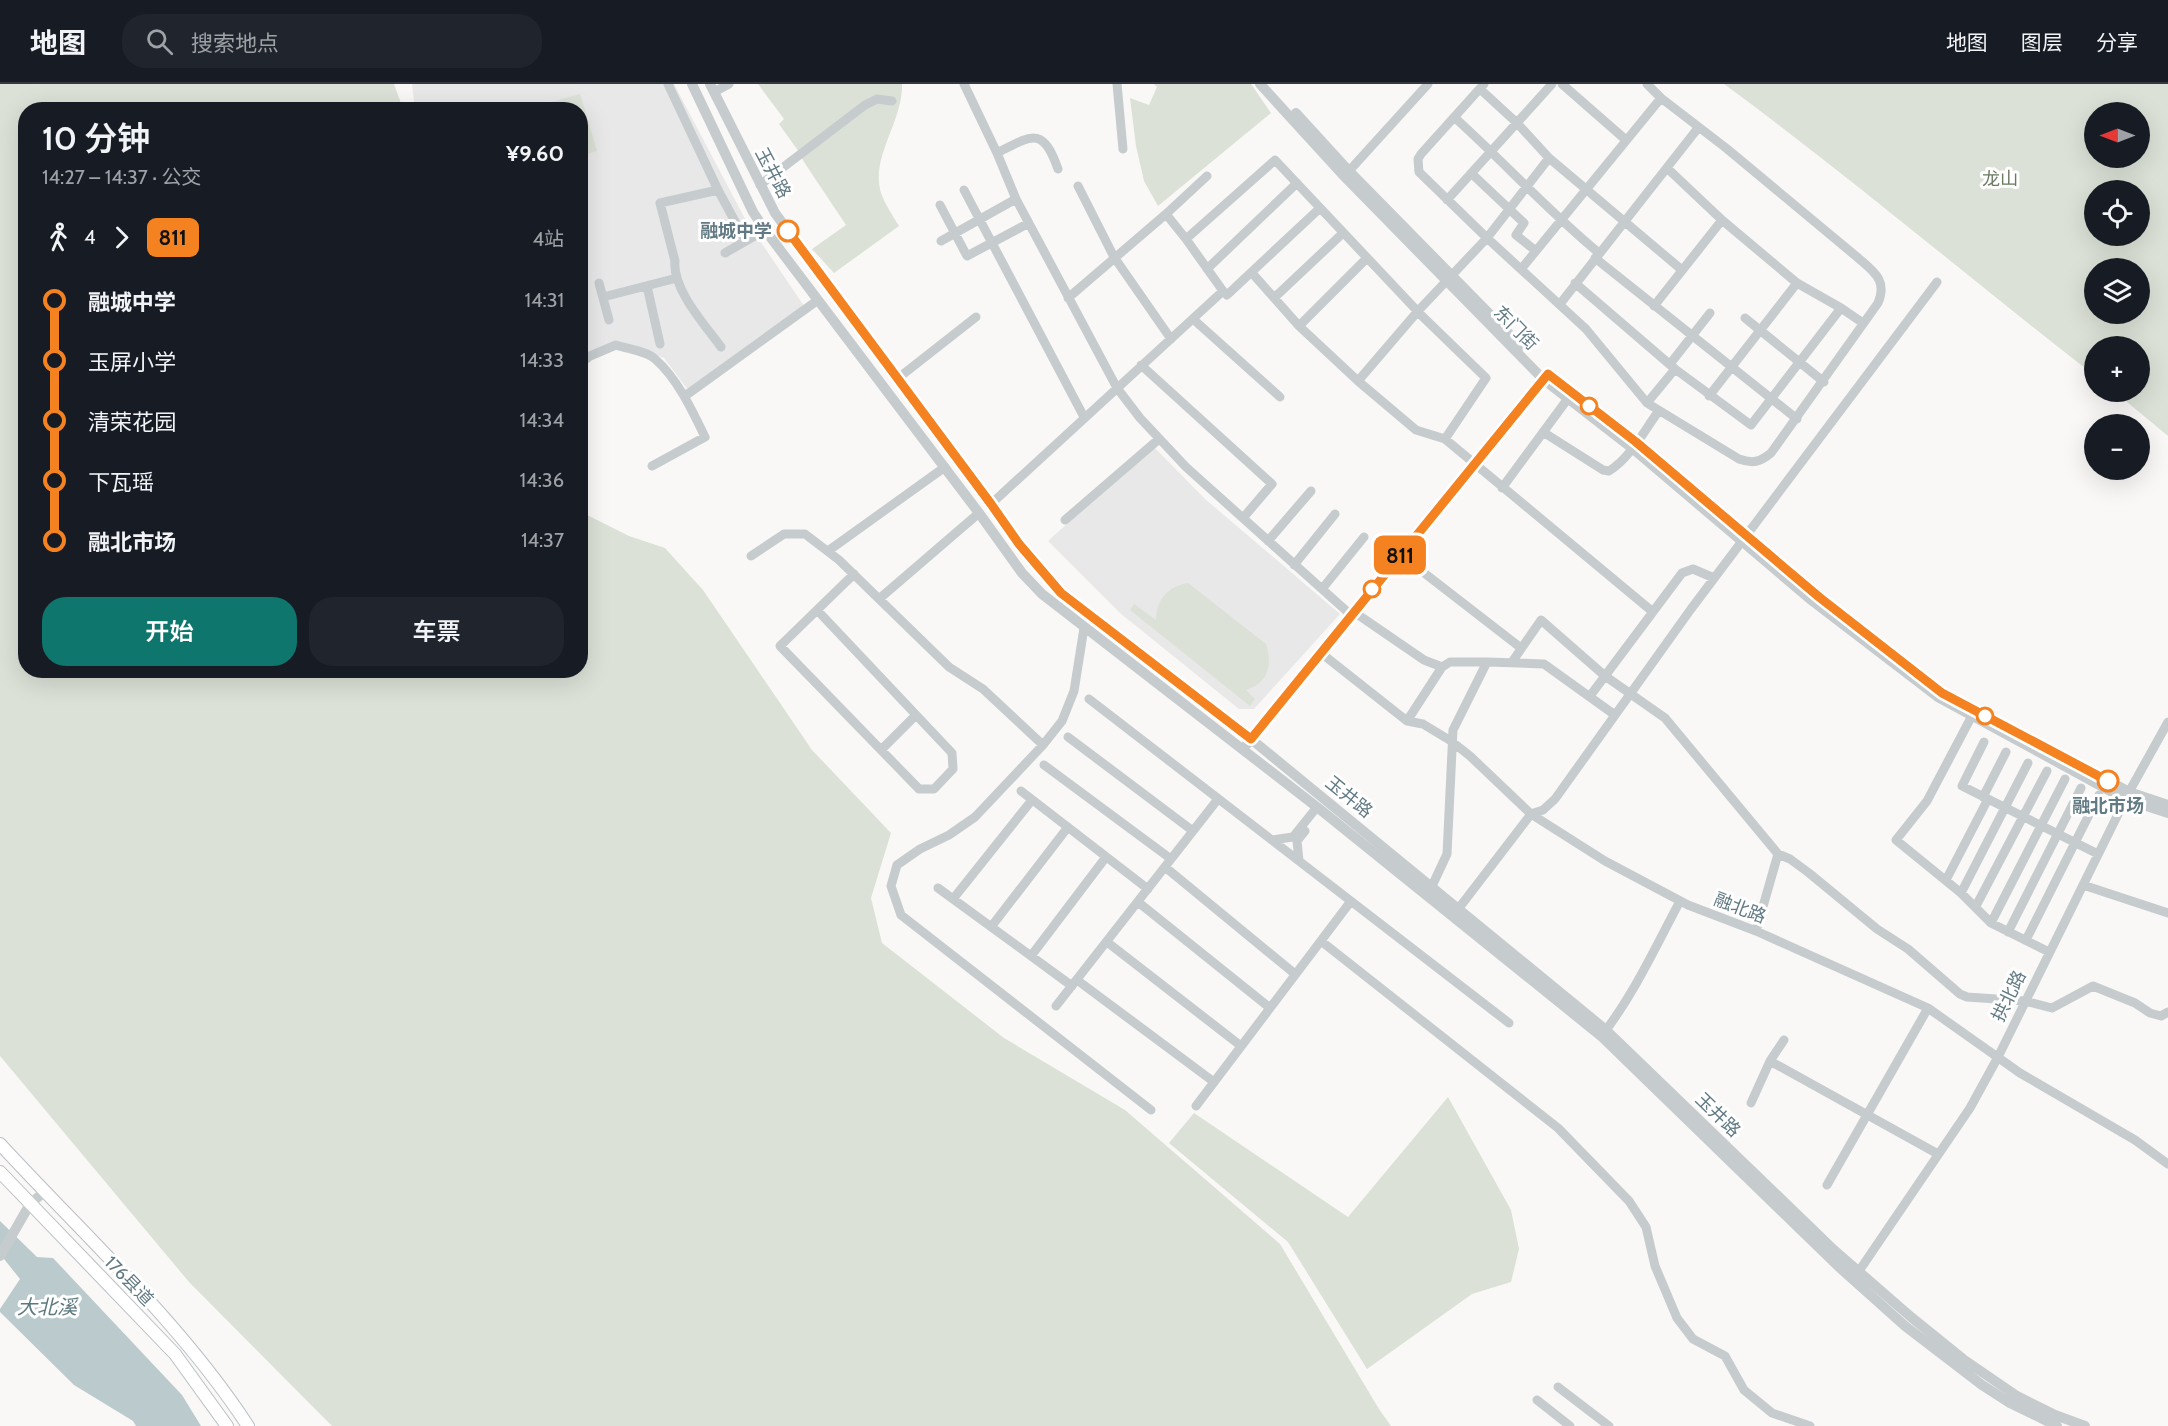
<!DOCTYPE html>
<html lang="zh">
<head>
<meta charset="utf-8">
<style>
  :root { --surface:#171b24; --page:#20242c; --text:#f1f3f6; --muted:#9ea1a6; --line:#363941; --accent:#0f766e }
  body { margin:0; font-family:Cabin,"Noto Sans SC",sans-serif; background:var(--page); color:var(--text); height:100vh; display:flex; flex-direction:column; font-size:22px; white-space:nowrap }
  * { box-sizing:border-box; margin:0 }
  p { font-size:20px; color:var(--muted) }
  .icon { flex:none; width:33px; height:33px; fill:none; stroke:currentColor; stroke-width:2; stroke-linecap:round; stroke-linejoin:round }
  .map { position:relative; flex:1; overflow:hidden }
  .drawer { position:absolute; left:18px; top:18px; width:570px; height:576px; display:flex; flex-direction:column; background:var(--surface); border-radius:24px; box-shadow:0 6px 24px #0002 }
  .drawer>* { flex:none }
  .badge { padding:0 12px; border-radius:9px; font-size:21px; line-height:39px }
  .needle { width:39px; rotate:270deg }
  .controls { position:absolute; left:2084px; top:18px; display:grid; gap:12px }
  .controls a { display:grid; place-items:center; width:66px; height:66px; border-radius:50%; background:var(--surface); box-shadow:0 6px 24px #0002; font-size:30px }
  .map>.badge { position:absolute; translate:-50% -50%; box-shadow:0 0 0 3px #fff }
  .legs { display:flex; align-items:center; gap:9px; height:66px; padding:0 24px; font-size:20px }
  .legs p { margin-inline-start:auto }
  .overview { display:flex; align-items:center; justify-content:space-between; height:102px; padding:0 24px }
  h1 { font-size:33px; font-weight:600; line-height:45px }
  .button { display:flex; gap:12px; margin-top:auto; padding:12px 24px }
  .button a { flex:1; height:69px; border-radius:24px; background:var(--accent); color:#fff; font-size:24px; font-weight:600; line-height:69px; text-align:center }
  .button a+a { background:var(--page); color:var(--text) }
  ul { padding:0 24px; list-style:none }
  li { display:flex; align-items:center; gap:21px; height:60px; font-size:22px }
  li i { display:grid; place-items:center; width:9px; height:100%; margin:0 8px; background:currentColor }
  li i::after { content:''; width:15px; height:15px; margin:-8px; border:4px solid; border-radius:50%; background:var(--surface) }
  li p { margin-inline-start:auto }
  li:first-child i { background:linear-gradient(#0000 50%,currentColor 0) }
  li:last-child i { background:linear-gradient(currentColor 50%,#0000 0) }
  header { display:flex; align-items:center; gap:36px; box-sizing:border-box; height:84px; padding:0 30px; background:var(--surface); border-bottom:2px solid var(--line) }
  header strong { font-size:28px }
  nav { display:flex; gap:33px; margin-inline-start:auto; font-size:21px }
  .search { width:420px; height:54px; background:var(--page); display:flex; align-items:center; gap:15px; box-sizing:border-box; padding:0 21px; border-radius:24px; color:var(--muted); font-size:22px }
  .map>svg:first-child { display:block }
  .built { fill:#e7e8e7 }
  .green { fill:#dbe1d6; fill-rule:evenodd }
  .water { fill:#bbcbcd }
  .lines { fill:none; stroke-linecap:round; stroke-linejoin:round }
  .secondary-casing { stroke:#b8bfc3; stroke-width:14 }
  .minor { stroke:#c6cbce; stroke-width:9 }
  .tertiary { stroke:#c6cbce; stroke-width:10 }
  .secondary { stroke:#fff; stroke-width:12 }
  .line-1-casing { stroke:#fff; stroke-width:14 }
  .line-1 { stroke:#f58220; stroke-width:9 }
  .stop-1-dot { fill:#fff; stroke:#f58220; stroke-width:3 }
  .labels { text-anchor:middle; stroke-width:6; stroke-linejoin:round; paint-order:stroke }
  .street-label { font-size:18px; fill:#617a84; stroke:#fff }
  .park-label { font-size:18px; fill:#697a60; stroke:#fff }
  .stop-label { font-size:18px; font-weight:bold; fill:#617a84; stroke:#fff; text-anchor:end }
  .water-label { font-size:20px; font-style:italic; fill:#5c797e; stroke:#fff }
</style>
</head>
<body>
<header>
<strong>地图</strong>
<div class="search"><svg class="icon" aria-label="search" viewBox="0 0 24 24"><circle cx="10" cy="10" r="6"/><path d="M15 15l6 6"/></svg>搜索地点</div>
<nav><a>地图</a><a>图层</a><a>分享</a></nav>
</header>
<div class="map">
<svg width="2168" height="1342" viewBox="0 0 2168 1342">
  <rect width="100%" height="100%" fill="#f9f8f6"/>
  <path class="built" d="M412,0H674L744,133L804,222L688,306L664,274L633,262L617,259L585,273L580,265V26L415,25Z
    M1153,362L1205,415L1340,530L1254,625H1239L1120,529L1048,457Z"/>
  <path class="green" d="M0,0H394L403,25L26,26V586H580L581,428L629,452L665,464L703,506L812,666L891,749L871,814L882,859L1004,954L1125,1026L1280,1160L1379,1325L1391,1342H332L189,1198L0,972Z
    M758,0H902C903,38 870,73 881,109C885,120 893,132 899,142L834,189L812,165L846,141L804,78L799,68L779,40L784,35Z
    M1154,0H1251L1271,29L1158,122L1144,97L1136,62L1130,14L1149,21L1157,3Z
    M1724,0H2168V352L2115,308H2139V262H2094V291C1970,195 1851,93 1724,0ZM2139,28V74H2094V28ZM2139,106V152H2094V106ZM2139,184V230H2094V184Z
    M580,10L597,67L581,72L580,26L527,25Z
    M1188,499L1266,560C1273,581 1268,599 1246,606L1255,615L1250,622L1130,526L1134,520L1156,536C1157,515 1167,503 1188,499Z
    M1448,1013L1511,1126L1519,1165L1511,1198L1472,1210L1367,1285L1288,1158L1169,1059L1194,1029L1348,1133Z"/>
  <path class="water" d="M0,1137L37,1173L53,1174L182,1311L201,1342H136L133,1337L74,1301L0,1228V1225L20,1195L0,1170Z"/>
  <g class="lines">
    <g class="secondary-casing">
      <path id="secondary" d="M0,1060C84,1151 180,1238 248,1342
        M0,1088L175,1270L227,1342"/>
    </g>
    <path class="minor" d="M668,0L718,106L745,156
      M964,0L997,69
      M1117,0L1123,65
      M1484,0L1421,70L1418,75L1419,88L1487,154L1586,245L1647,319L1739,375C1753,380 1760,378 1771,369L1878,219C1888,196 1873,187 1857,173L1726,64L1661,14L1647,0
      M1562,0L1626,56
      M1480,5L1517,39L1549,74L1682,186
      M714,8L729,0
      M1454,33C1504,78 1548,127 1599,169
      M1667,84L1722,136L1797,199L1841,224L1863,239
      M1058,85C1043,42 1032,51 997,69L1016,115L1117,304L1140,334L1186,383L1351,531
      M1349,87L1428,0
      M1471,89L1524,139L1516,151L1536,167
      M760,101L865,21L877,15L892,17
      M1078,102L1114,173L1171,255
      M718,106L660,119L675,177C672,205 705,241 721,263
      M964,106L1084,333
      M1447,116L1552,0
      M940,121L967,172L1029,139
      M1186,155L1166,130L1207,92
      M941,157L1016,115
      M725,169L765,146
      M1595,174L1797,335
      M1522,184L1661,14
      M1207,185L1297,99
      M1252,189L1299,242L1358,297L1416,346L1445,355L1653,528
      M599,199L609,236
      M1575,199L1675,285L1751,341L1841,224
      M647,202L660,260
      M1223,207L1227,211L1320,124
      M603,213L677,194
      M1068,214L1166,130
      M1274,214L1343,149
      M1560,220L1698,44
      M1654,222L1722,136
      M1745,234L1824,298
      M1193,235L1280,313
      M1299,242L1367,174
      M580,280L590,272L616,261C627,265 646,267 655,275C677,294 692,326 705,353L652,382
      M1670,280L1710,229
      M1141,281L1272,400L1243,434
      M897,295L976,233
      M1358,297L1418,227L1487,154L1549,74
      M685,312L818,216
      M1709,312L1797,199
      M1647,319L1675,285
      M1543,348L1603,386L1609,387C1630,374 1644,347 1658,328
      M1502,404L1572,309
      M991,420L1223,207L1186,155L1275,76L1422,232L1486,294L1445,355
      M1065,436L1159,355
      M1268,457L1311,407
      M828,467L945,383
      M1401,471L1521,564
      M751,472L784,450H805L839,476L949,583L983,605L1043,661
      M1294,481L1335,430
      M1322,505L1364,453
      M879,515L979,429
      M817,526L952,669L953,685L934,705H919L780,562L854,490
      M1354,528L1424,576L1442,583L1450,578H1487
      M1084,544L1074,607L1062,637L1043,661L975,733L949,751L920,765L897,781L891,802L901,831L1151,1026
      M1321,569L1407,637L1423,640L1451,657L1470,672L1531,730L1605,777L1688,821L1756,847L1928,924L2020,989L2135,1056L2168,1080
      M1512,578L1541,536L1605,592L1665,634L1778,770L1756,847
      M1590,612L1682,489L1693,485L1714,494
      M1089,615L1509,939
      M1975,626L1927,717L1896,756L1961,809L1991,839L2049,868
      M1407,637L1442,583
      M1068,653L1193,747
      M1984,658L1962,702L2098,770
      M881,666L916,631
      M1044,681L1171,775
      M1021,707L1148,805
      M1983,713L2006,668
      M1272,756L1293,753L1317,723
      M1778,770L1790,775L1809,789L1877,845L1908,865L1960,910L1967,913L2025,917L2052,924L2093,902L2135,919L2150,929L2161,932L2168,928
      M1299,777L1297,757L1305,747
      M1165,783L1295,890
      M1946,796L1988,715
      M2083,801L2168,829
      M1432,802L1447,770L1453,646L1487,578L1544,580L1615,631
      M938,804L1072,902
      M1961,809L2028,679
      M953,815L1032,716
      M1138,818L1270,924
      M1976,822L2047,687
      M1459,824L1531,730L1543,726L1555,715L1691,525L1937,198
      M1991,839L2065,695
      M991,843L1068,743
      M2008,848L2081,704
      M2026,856L2099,711
      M1321,857L1558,1044L1629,1117L1646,1143L1655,1182L1677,1234L1693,1255L1725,1272L1744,1306L1772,1329L1810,1342
      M1107,858L1241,962
      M1031,872L1106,773
      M1077,896L1214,998
      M1056,922L1218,715
      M1603,950C1634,910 1656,862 1680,817
      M1770,977L1938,1070
      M1751,1019L1770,977L1784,956
      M1196,1022L1351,817
      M1827,1101L1928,924
      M1859,1187L1970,1024L1998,973L2129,708L2168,638
      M1558,1303L1609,1342
      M1537,1316L1570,1342"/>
    <path class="tertiary" d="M692,0L753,128L765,146L979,429L1022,489L1042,510L1322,727L1601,952L1839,1183L1905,1242L1982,1301L2010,1319L2057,1342
      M710,0L775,129L991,420L1019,460L1061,509L1251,655L1606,946L1834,1166L1911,1233L1963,1275L2017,1312L2055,1331L2085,1342
      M1260,0L1342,90L1543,295L1632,364L1810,515L1938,613L2125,715L2168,729
      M1296,29L1349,87L1521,262
      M1588,322L1636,358L1838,527
      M1247,660L1547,290
      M2096,690L2129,708L2168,721
      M0,1172L30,1120L44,1108"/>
    <use href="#secondary" class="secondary"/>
  </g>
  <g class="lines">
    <g class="line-1-casing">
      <path id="line-1" d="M788,147L991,420L1019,460L1061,509L1251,655L1548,290L1636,358L1819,513L1942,609L2108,697"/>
    </g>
    <use href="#line-1" class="line-1"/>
  </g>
  <g class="stop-1-dot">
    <circle cx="788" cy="147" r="10"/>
    <circle cx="1589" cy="322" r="8"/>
    <circle cx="1372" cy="505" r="8"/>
    <circle cx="1985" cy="632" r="8"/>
    <circle cx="2108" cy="697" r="10"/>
  </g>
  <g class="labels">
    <g class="street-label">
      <text transform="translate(773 89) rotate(62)" y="6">玉井路</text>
      <text transform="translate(1516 244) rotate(45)" y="6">东门街</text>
      <text transform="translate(1349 713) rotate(39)" y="6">玉井路</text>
      <text transform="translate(1740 824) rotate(21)" y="6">融北路</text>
      <text transform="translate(2009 912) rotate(-64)" y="6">拱北路</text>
      <text transform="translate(1718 1031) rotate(44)" y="6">玉井路</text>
      <text transform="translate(129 1197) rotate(46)" y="6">176县道</text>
    </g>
    <g class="park-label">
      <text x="2000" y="101">龙山</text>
    </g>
    <g class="stop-label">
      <text x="772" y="153">融城中学</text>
      <text x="2108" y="728" text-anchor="middle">融北市场</text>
    </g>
    <g class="water-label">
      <text x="47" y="1230">大北溪</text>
    </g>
  </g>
</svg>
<div class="controls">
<a><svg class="needle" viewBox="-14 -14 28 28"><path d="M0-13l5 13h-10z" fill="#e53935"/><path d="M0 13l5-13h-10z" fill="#9ea1a6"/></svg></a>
<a><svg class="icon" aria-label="locate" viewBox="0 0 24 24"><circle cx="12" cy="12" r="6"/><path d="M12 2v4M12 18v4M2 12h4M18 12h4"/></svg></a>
<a><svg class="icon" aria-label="layers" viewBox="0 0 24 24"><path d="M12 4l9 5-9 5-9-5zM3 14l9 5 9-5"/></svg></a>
<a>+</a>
<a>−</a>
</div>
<b class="badge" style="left:1400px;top:471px;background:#f58220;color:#111">811</b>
<section class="drawer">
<div class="overview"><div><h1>10 分钟</h1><p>14:27 – 14:37 · 公交</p></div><b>¥9.60</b></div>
<div class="legs"><svg class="icon" aria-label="walk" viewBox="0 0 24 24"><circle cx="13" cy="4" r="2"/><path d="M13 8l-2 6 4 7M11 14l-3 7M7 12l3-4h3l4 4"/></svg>4<svg class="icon" aria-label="forward" viewBox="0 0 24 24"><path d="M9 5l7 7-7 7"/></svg><b class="badge" style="background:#f58220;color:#111">811</b><p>4站</p></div>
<ul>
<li><i style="color:#f58220"></i><b>融城中学</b><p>14:31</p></li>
<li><i style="color:#f58220"></i><span>玉屏小学</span><p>14:33</p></li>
<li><i style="color:#f58220"></i><span>清荣花园</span><p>14:34</p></li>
<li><i style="color:#f58220"></i><span>下瓦瑶</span><p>14:36</p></li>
<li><i style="color:#f58220"></i><b>融北市场</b><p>14:37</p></li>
</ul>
<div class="button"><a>开始</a><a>车票</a></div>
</section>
</div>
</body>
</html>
